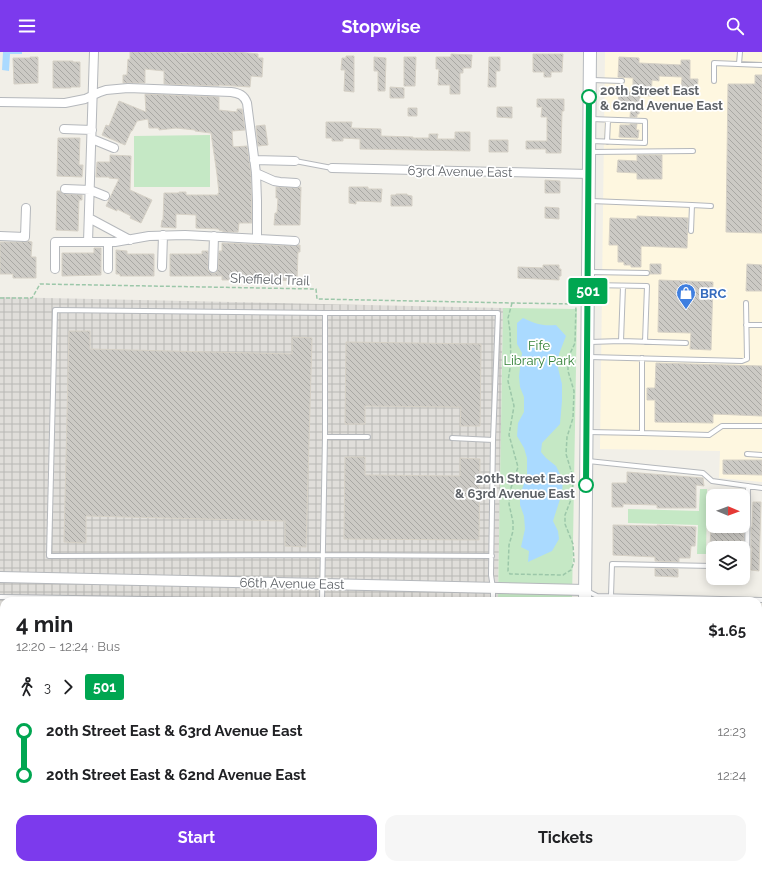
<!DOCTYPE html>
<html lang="en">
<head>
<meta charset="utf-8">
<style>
  :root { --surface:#fff; --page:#f6f6f6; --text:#202124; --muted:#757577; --accent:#7c3aed }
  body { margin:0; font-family:Raleway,sans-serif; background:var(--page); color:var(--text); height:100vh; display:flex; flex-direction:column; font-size:15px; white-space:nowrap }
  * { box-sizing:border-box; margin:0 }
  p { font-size:13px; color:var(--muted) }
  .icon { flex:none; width:22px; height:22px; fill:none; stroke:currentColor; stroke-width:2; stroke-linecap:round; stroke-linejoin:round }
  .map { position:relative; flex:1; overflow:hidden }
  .details { position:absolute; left:0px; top:545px; width:762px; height:272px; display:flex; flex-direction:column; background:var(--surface); border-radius:12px 12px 0 0; box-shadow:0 2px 10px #0003 }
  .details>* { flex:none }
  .badge { padding:0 8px; border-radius:3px; font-size:14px; line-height:26px }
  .needle { width:26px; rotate:91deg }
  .fabs { position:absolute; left:706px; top:437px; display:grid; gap:8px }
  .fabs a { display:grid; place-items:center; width:44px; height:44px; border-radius:8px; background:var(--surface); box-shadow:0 2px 10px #0003; font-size:20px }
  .map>.badge { position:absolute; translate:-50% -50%; box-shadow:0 0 0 2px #fff }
  .legs { display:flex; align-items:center; gap:6px; height:44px; padding:0 16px; font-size:13px }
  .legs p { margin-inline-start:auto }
  .head { display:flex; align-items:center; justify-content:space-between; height:68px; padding:0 16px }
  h1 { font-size:22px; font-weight:700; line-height:30px }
  .primary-button { display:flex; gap:8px; margin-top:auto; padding:8px 16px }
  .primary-button a { flex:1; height:46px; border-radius:12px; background:var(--accent); color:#fff; font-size:16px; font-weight:700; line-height:46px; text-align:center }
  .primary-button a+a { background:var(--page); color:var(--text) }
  ul { padding:0 16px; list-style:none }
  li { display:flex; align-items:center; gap:14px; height:44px; font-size:15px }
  li i { display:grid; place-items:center; width:6px; height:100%; margin:0 5px; background:currentColor }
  li i::after { content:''; width:10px; height:10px; margin:-5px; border:3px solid; border-radius:50%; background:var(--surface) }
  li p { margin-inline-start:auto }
  li:first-child i { background:linear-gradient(#0000 50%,currentColor 0) }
  li:last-child i { background:linear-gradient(currentColor 50%,#0000 0) }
  header { display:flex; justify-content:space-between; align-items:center; height:52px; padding:0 16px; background:var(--accent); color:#fff; font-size:18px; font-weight:700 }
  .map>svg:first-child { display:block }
  .commercial { fill:#fef7e0 }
  .industrial { fill:url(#industrial-grid) }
  .grass { fill:url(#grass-dots) }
  .park { fill:#c5e8c5 }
  .water { fill:#aadaff }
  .building { fill:url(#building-back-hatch); stroke:#d6d1c6 }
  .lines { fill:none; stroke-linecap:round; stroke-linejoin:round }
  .service-casing { stroke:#b5b8bc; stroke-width:6 }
  .minor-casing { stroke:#b5b8bc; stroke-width:10 }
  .tertiary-casing { stroke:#b5b8bc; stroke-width:12 }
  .secondary-casing { stroke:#b6babf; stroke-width:14 }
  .path { stroke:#9cc7a9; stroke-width:1.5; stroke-dasharray:4 2; stroke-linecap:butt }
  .service { stroke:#fff; stroke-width:4 }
  .minor { stroke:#fff; stroke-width:8 }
  .tertiary { stroke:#fff; stroke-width:10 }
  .secondary { stroke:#fff; stroke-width:12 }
  .line-1-casing { stroke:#fff; stroke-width:9 }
  .line-1 { stroke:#00a651; stroke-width:6 }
  .stop-1-dot { fill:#fff; stroke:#00a651; stroke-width:2 }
  .labels { text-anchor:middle; stroke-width:3.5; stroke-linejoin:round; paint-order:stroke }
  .stop-label { font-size:13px; font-weight:bold; fill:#5f6368; stroke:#fff; text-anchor:start }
  .street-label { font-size:13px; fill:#5f6368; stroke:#fff }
  .shop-label { font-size:13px; font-weight:bold; fill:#366cbe; stroke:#fff; text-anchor:start }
  .park-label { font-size:13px; fill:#348238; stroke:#fff }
</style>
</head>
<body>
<header><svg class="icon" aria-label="menu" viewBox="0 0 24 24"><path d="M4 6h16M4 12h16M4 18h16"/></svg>Stopwise<svg class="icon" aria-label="search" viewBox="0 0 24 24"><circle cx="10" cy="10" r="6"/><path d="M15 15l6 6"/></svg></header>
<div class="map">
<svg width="762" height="817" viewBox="0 0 762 817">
  <defs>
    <pattern id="industrial-grid" width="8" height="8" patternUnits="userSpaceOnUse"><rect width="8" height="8" fill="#e0deda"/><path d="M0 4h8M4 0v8" fill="none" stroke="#b9b8b5"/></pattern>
    <pattern id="grass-dots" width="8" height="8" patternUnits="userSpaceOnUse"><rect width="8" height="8" fill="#c5e8c5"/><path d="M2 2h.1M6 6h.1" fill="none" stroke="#a3c0a4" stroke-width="1.8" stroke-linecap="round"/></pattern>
    <pattern id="building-back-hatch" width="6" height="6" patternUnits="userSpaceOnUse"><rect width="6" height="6" fill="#cccac5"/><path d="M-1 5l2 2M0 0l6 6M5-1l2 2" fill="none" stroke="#a9a8a4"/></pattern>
  </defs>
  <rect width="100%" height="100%" fill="#f1efe8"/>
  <path class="commercial" d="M605,0H762V430L719,426L720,399L600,397Z"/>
  <path class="industrial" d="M0,245L503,256L498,549H4V813H298V817H0Z"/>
  <path class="grass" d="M758,798H762V817H675V813H758Z"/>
  <path class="park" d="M210,83V135H134V84Z
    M503,256L577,257L572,549H498Z
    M700,437H707L706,502H697L698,473L628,471V457L699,459Z"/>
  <path class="water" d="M3,0H22V2H10L9,19L2,18Z
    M523,266C536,272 541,274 556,273L566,284L559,302L558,316L562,332V349L560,372L542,391L541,400L546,406L556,414L563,428L562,441L553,469L558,479L559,487L552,499L528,510L529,499L521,495L525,477L524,464L520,453V443L527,423V406L524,396L517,384L518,371L524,360V345L520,335L519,324L522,301L517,292V271Z"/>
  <path class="building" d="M130,0H180L179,1L237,0L258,2V6H263L262,25L251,24L250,35L219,33V34L164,32V19L145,17V31H123V23H127L128,7L130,8Z
    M451,2L472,3L471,16H463V21H460V42H450V33H438L439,17H436V5H451Z
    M533,2H563L562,20H551V25H544V20H533Z
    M346,4H354V40L344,39L345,18H341L342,6H346Z
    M30,5H38V31L14,32L13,6H30Z
    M374,5L386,6L385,39H378V19H374Z
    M404,5H416L415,34H404Z
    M489,5H500V19H496V35H488Z
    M619,5L639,6V11L681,13V8H690V27H698L697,41H681L682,25L659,24V29L652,28L651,44L640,43L639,62H637V65H630L631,53H618L619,40H633V26L618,25Z
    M53,9H73V10H80V35H71V36H53Z
    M755,23H762V181L726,180L728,32H755Z
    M390,35L404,36V46H390Z
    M145,42L219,45V58L237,60V57H242L245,78L232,79L233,95L247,94L251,121L252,171H239L238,180H223V179L219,178V177L196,176V163L176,162V176L161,175L162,168H163L164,141H179V140H186V143H218V141H219L217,122L211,81L195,79V78L176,76L159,78V76H149L148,67L137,69L132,79H131L125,93L102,83L106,73L109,74L119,49L146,60Z
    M537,47H564V59H562L561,101H546V97H526V89H547V65H541L542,55H537Z
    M497,55H512V66L497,65Z
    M408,56H417V64H408Z
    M326,70H352L351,76L381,77V84L413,85V86H429V82H438L437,87H455V80H470V99L360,97V87L343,86V89H332V86H326Z
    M630,72H637L636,78H639L638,86L619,85L620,73H630Z
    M265,73L268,93L258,94L256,74Z
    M58,86H80L79,113H83L82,125L57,124Z
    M489,88H508V100H489Z
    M110,103L131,104L130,138L152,148L141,171L130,166L131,164L117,157V159L106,154L119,127L109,126V125H96L97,110H110Z
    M637,103H662V127H637V121L617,120L618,108L637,109Z
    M545,128L560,129V141H545Z
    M276,135L296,136L301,135L300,173H274L275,161H277L278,146H276Z
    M349,135H368V137H382L381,150L356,149V152L349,151Z
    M57,139H60L62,141L65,142L82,143V148H79L78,179L56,178Z
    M396,142H407V143L412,144V154H391V143H396Z
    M545,155L559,156V167L545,166Z
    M637,164L688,166L687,196L641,194V215H631V213H624V210H618V193H609L610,166L637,167Z
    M28,189L32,190L31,205H36V226H13V222H0V190H25Z
    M222,191L295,194L300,193V200H298L297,229L275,228V225H245V228H222V224H170V202H202V199H208V219L212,221H216L218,217L219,199H222Z
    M94,196H101V223L62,224V201H94Z
    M116,198L127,199V202H154V224H120V222H116Z
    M650,212H661V222H650Z
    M747,212L762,213V239H746Z
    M543,213H559V217H561V224H559V228L518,226V215L543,216Z
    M659,228L713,230L711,298L690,297L691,281L658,280Z
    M69,279H90V297L292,302V285L312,286L306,495L285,494V469L86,464V491L64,490Z
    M346,290L481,292L480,374H460L461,355L365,354V372H345Z
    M656,311L762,314V364L713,362V371L655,370V348H647V336H655Z
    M345,405H365V423L460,424V406L480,407L479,488L344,487Z
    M723,408H762V423L723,422Z
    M627,420L703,426L704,434L696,433V456H657V453L623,452V455H612V431H627Z
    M753,450H761L759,519L751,518L752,496H751V475H752Z
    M613,473L657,474V473L696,475L695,494H691L690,506H679V510L655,509V505L613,503Z
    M711,474L744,475V496H710Z
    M655,516L678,517V525L655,524Z"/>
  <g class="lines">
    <g class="service-casing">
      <path id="service" d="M739,12L740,0
        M592,28L622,29
        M714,29V11L762,13
        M591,89L645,91V69L591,67
        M607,90L608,68
        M591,100L693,99
        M295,109L332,116
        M591,149L692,153L691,179
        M692,153L711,154
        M590,220L647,221
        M590,233L647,234L645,290
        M746,273H762
        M621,289L623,234
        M590,290L621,289L686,291
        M589,305L742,309L747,307L746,251
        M642,306V381L709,383L722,374H762
        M588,380L642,381
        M325,385H368
        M452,386L493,388
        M747,402L762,403
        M588,409L703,421L712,429L762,436
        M492,504L323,503L49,504L55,258L325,261H498L493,388L491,523L493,536V549
        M743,514H747L748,434
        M587,539L597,544L762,548
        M611,544L612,512L713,514
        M0,545L292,549
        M322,549L325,385V261
        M758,652H762
        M0,756L4,750
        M0,763H4
        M758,789H762
        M287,817V813
        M334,817V813
        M432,817V813"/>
    </g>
    <g class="minor-casing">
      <path id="minor" d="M0,50L65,51L85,47L100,40L106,38L128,36L231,40C239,41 244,43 247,51L256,121L257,149V187
        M64,77L92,78
        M92,87L114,96
        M254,108L295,109
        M332,116L589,122
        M256,121L274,129L280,130L296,131
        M65,137L90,138L105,144
        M89,166L130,188
        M0,184L25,185L26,156
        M88,190L94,0
        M162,215L163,183
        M213,216L214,184
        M55,217V190H115L149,184L185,183L295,189
        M108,217V190"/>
    </g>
    <g class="tertiary-casing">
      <path id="tertiary" d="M0,525L322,532L585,538"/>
    </g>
    <g class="secondary-casing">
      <path id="secondary" d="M585,549L590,0
        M583,817V813"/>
    </g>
    <path class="path" d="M0,246H32L40,232L316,237L317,247L512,251L576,252
      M512,251L508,266L510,279L511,310L508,329L514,354L509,383L518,415L511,436L509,452L513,470V479L509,493L508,519L510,522L563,523L571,518L574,510L573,492L565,472V463L572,445L573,425L566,402L567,385L573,366L574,339L568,319V306L575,291L576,252"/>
    <use href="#service" class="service"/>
    <use href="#minor" class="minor"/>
    <use href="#tertiary" class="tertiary"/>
    <use href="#secondary" class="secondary"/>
  </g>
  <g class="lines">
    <g class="line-1-casing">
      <path id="line-1" d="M586,433L589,45"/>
    </g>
    <use href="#line-1" class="line-1"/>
  </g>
  <defs>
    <g id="shop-pin" transform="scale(1)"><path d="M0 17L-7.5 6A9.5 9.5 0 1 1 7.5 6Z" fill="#3f7fe0" stroke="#fff"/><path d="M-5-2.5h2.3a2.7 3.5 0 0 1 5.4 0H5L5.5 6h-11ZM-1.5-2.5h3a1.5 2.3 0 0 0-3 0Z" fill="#fff"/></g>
  </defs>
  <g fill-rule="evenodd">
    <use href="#shop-pin" x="686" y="241"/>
  </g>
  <g class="stop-1-dot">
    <circle cx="589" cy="45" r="7"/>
    <circle cx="586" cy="433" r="7"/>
  </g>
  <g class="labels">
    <g class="stop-label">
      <text x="600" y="43">20th Street East<tspan x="600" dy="15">&amp; 62nd Avenue East</tspan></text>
      <text x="575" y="431" text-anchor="end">20th Street East<tspan x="575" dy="15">&amp; 63rd Avenue East</tspan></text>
    </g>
    <g class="street-label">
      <text transform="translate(460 119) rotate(1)" y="5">63rd Avenue East</text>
      <text transform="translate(270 227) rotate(2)" y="5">Sheffield Trail</text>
      <text transform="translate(292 531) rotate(1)" y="5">66th Avenue East</text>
    </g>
    <g class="shop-label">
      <text x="700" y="246">BRC</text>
    </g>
    <g class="park-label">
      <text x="539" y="298">Fife<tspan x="539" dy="15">Library Park</tspan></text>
    </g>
  </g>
</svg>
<div class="fabs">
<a><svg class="needle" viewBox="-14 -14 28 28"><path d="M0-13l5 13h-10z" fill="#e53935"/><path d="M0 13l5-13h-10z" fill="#757577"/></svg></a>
<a><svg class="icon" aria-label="layers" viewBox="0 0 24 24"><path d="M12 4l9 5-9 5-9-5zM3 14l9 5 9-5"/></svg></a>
</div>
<b class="badge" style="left:588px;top:239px;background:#00a651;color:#fff">501</b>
<section class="details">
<div class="head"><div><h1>4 min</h1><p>12:20 – 12:24 · Bus</p></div><b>$1.65</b></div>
<div class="legs"><svg class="icon" aria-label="walk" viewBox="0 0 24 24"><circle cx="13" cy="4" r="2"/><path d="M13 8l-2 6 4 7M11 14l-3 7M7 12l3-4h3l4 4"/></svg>3<svg class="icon" aria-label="forward" viewBox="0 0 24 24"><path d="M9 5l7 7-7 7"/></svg><b class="badge" style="background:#00a651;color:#fff">501</b></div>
<ul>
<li><i style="color:#00a651"></i><b>20th Street East &amp; 63rd Avenue East</b><p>12:23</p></li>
<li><i style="color:#00a651"></i><b>20th Street East &amp; 62nd Avenue East</b><p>12:24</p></li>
</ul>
<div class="primary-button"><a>Start</a><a>Tickets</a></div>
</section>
</div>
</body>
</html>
